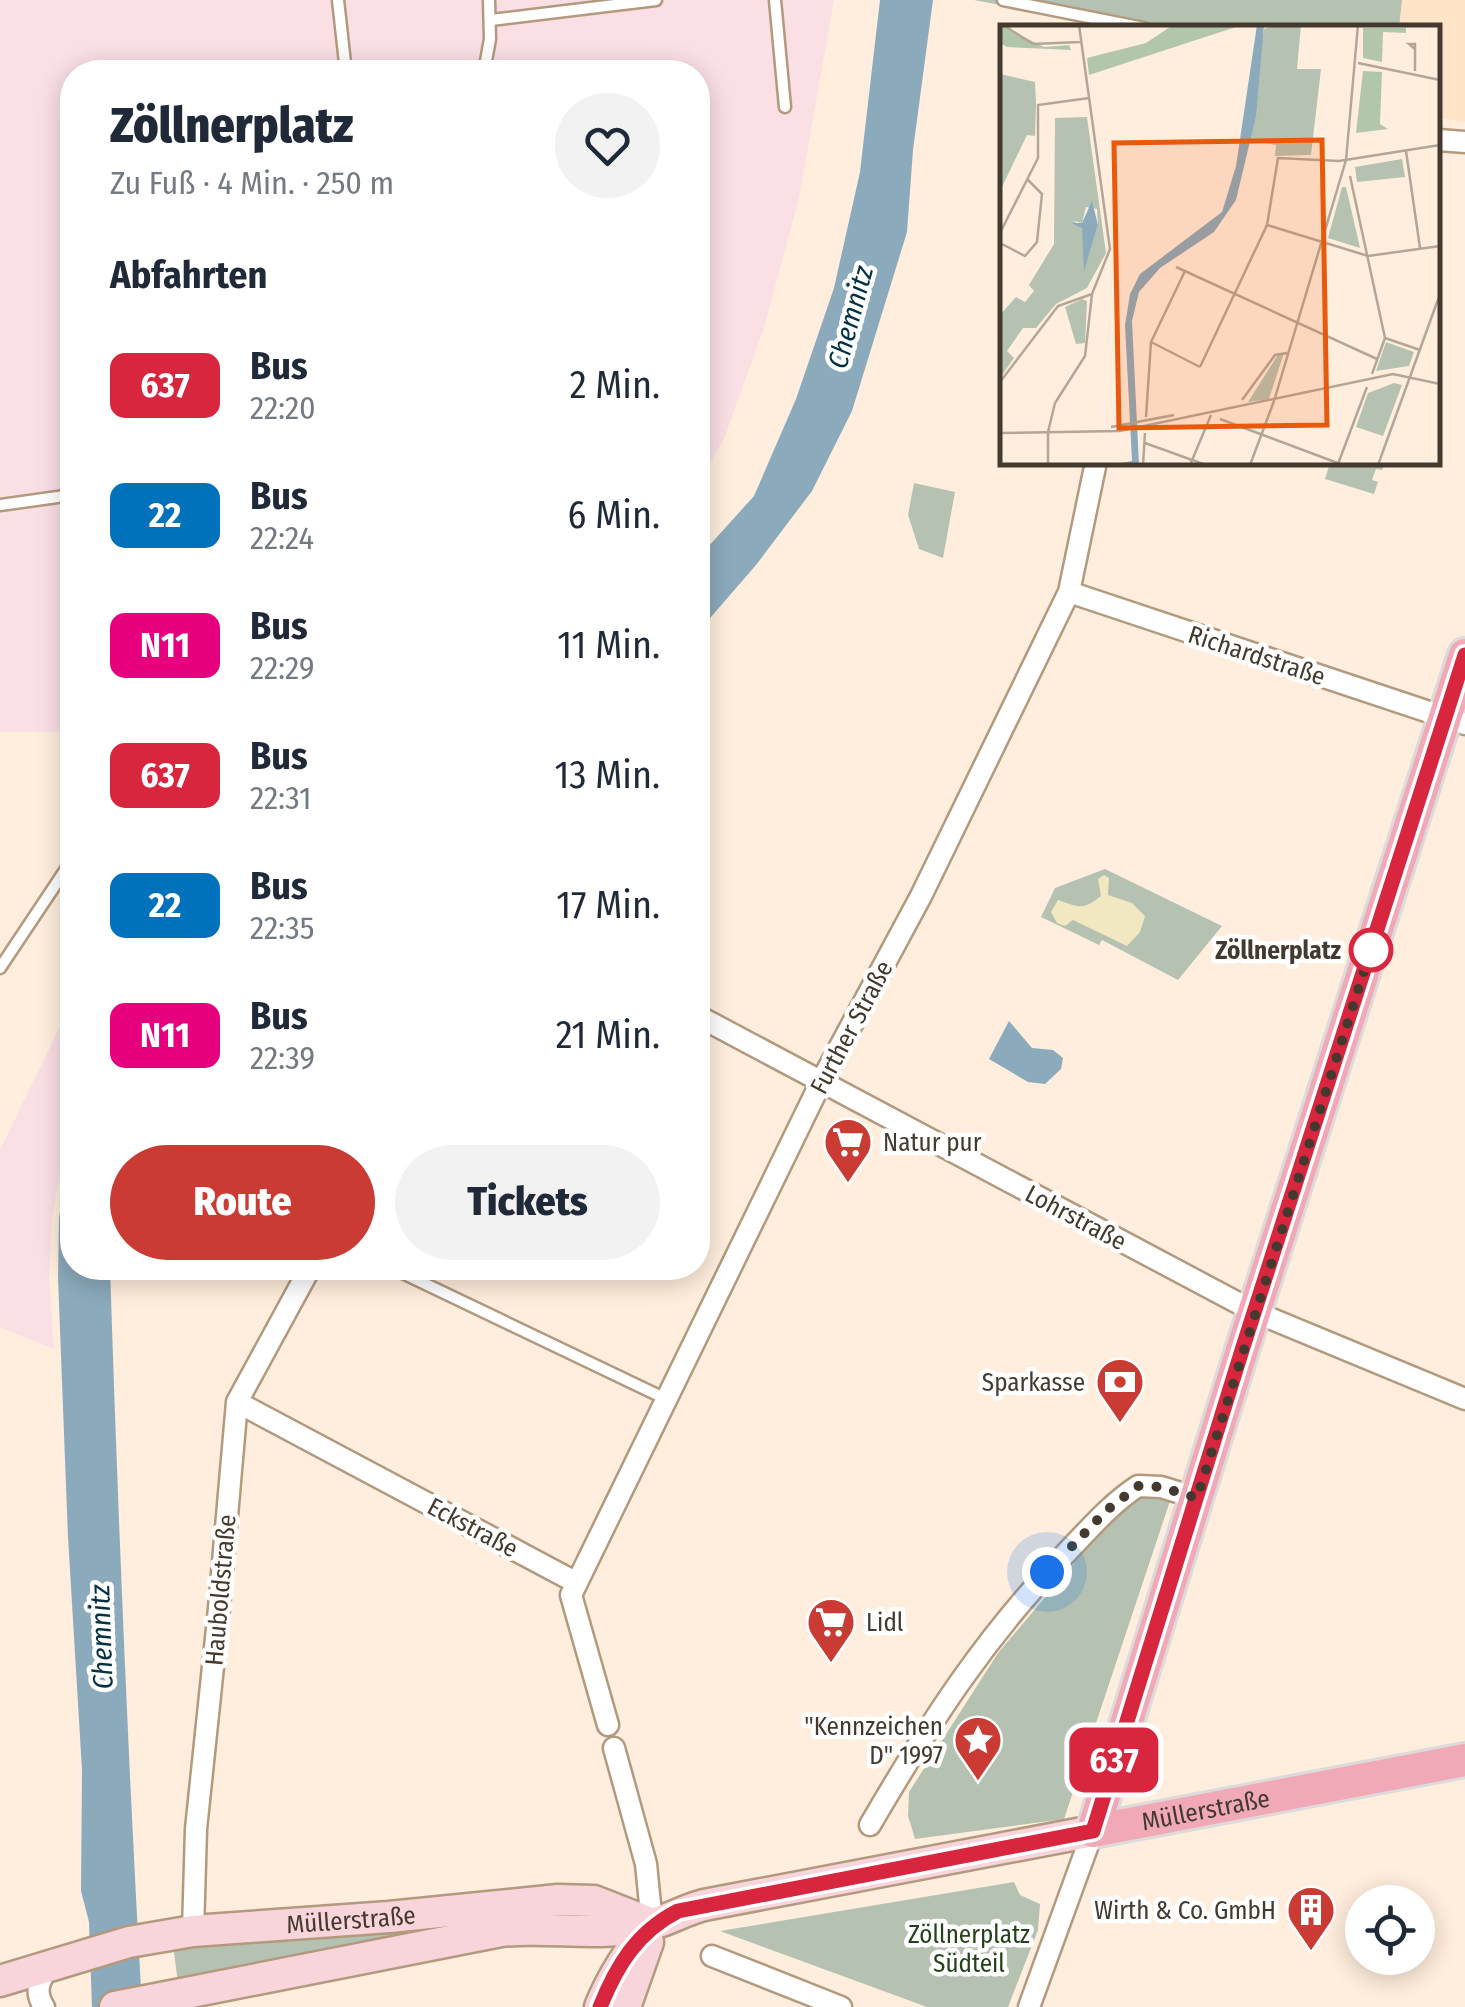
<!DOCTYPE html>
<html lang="de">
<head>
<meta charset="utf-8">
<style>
  :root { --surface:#fff; --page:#f2f2f3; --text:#1f2937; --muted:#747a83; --accent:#c93b33 }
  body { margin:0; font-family:"Fira Sans Condensed",sans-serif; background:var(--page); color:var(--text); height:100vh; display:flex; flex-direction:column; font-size:38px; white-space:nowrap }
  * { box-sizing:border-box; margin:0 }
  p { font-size:32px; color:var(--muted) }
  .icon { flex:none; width:55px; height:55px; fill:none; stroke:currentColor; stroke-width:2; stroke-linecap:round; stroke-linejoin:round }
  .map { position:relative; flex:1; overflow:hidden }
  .drawer { position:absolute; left:60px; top:60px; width:650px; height:1220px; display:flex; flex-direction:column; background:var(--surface); border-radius:40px; box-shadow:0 5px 25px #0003 }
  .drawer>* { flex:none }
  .badge { padding:0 20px; border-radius:15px; font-size:35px; line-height:65px }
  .fabs { position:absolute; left:1345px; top:1885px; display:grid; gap:20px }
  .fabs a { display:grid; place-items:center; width:90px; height:90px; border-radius:50%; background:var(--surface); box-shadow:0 5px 25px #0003; font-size:50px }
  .you { position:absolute; width:50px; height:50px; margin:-25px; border:8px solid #fff; border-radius:50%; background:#1a73e8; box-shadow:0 0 0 15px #1a73e833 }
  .map>.badge { position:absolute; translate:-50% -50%; box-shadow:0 0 0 5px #fff }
  h2 { padding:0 50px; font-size:38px; line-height:90px }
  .round { display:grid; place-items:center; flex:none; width:105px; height:105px; border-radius:52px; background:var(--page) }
  .headline { display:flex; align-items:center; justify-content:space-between; height:170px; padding:0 50px }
  h1 { font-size:48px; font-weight:800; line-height:75px }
  .button { display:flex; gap:20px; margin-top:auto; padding:20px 50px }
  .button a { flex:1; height:115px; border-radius:60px; background:var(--accent); color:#fff; font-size:40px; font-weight:800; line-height:115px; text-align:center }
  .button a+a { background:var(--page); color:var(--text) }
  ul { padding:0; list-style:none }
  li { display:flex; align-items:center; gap:30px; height:130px; padding:0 50px }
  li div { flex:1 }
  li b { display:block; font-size:38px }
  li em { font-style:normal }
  li .badge { min-width:110px; font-weight:700; text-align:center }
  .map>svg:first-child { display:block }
  .built { fill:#ffe4c8 }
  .industrial { fill:#fadfe5 }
  .green { fill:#b5c2b1 }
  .sand { fill:#f1e8c2 }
  .water { fill:#8baabc }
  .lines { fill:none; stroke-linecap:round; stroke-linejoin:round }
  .lane-casing { stroke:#b3997e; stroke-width:15 }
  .street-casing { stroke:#b3997e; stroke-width:25 }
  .secondary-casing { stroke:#b3997e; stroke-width:35 }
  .primary-casing { stroke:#dddbd9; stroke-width:38 }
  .lane { stroke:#fff; stroke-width:10 }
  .street { stroke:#fff; stroke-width:20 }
  .secondary { stroke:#f8d4db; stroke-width:30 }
  .primary { stroke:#f1a9b7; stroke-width:32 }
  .line-casing { stroke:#fff; stroke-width:22 }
  .line { stroke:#d7263d; stroke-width:15 }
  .walk { stroke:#44392e; stroke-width:10; stroke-dasharray:0 18 }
  .stop-dot { fill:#fff; stroke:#d7263d; stroke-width:5 }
  .labels { text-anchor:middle; stroke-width:9; stroke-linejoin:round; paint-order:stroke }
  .street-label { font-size:25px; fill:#44392e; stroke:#fff }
  .stop-label { font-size:25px; font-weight:bold; fill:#44392e; stroke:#fff; text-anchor:end }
  .poi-label { font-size:25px; fill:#44392e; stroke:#fff; text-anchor:end }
  .park-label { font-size:25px; fill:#24411a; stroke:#fff }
  .water-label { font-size:28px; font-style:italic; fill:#023144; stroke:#fff }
  .inset-road { fill:none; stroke:#b4a697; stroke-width:2.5 }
  .view { fill:#e8590c; fill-opacity:0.15; stroke:#e8590c; stroke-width:5 }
  .inset-edge { fill:none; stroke:#44392e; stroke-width:5 }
</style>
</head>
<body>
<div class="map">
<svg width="1465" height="2007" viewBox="0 0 1465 2007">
  <rect width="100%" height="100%" fill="#fed"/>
  <path class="built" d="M1402,0H1465V122L1438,118V28H1399Z"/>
  <path class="industrial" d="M0,0H834L799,198L764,328L724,439L698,482V72H72V732H0Z
    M72,1002V1104L52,1218L49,1278L54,1349L0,1327V1150Z"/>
  <path class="green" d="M974,0H1402L1399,28L1117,27Z
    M1330,463V462L1385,463L1382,470L1376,469L1372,480L1378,482L1374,494L1325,479Z
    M914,483L955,492L943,558L919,549L908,515Z
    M1105,869L1222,926L1178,980L1102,940L1099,945L1041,917L1055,888Z
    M1148,1493L1172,1495L1064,1819L915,1839L908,1816L909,1792L998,1653L1096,1537L1136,1497Z
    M1014,1882L1020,1895L1040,1904L1038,1930L1008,2007H927L720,1931Z
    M587,1910L586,1917L547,1914L178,1983L173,1945Z"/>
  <path class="sand" d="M1104,875L1109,878L1108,895L1132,903L1145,916L1140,932L1127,946L1073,920L1065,926L1057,923L1051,912L1058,900C1079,907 1082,911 1101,896L1098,879Z"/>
  <path class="water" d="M880,0H933L913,150L907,232L852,411L812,491L756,565L698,632V558L754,496L796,399L834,288L860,172Z
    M1009,1021L1032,1048L1053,1050L1063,1058L1061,1069L1045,1084L1028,1082L989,1059Z
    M72,1141V1268H110C118,1514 128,1761 142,2007H92L89,1922L81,1891L82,1770L68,1537L58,1278L59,1218Z"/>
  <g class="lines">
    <g class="lane-casing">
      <path id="lane" d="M338,0L346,72
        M775,0L785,107
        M1003,0L1144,28
        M491,20L656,0
        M484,72L490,39L489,0
        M0,505L72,495
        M0,968L72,860
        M392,1268L666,1399"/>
    </g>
    <g class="street-casing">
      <path id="street" d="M1438,140L1465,142
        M1069,592L1465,724
        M698,1016L1255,1312L1465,1399
        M237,1402L577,1583
        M608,1725L571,1595L822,1080L921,896L1069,592L1096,462
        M614,1748L646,1864L652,1924
        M870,1825C930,1722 986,1635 1070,1549C1092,1526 1112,1503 1138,1486L1161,1487L1197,1498
        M193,1931L196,1829L218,1619L237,1402L310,1268
        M712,1956L841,2007
        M44,2007C34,1991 39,1981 49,1966
        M1029,2007L1093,1831"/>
    </g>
    <g class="secondary-casing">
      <g id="secondary">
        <path id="s1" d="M0,1981L129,1942L193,1931L389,1917L558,1900L594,1901L645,1921"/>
        <path d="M115,2007L501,1931C550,1926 604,1938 652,1924C669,1920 684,1910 704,1905L1093,1831"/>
        <path d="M600,2007C613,1975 629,1950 652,1924"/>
        <path d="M625,2007L648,1942"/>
      </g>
    </g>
    <g class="primary-casing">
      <g id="primary">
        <path id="s2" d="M1465,655L1243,1347L1093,1831L1465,1760"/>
      </g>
    </g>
    <use href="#lane" class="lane"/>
    <use href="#street" class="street"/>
    <use href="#secondary" class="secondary"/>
    <use href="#primary" class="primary"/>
  </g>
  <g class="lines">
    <g class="line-casing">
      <path id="line" d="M600,2007C617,1965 637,1932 678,1911L1093,1831L1243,1347L1465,655"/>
    </g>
    <use href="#line" class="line"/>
    <path class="walk" d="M1047,1572L1107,1510L1138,1486L1161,1487L1197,1498L1373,943L1371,950"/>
  </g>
  <defs>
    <g id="supermarket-pin" transform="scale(2.5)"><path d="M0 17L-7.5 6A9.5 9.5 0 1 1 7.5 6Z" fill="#c93b33" stroke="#fff"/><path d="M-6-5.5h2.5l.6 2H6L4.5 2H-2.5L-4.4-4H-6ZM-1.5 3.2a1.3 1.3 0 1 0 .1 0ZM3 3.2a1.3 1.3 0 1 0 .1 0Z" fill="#fff"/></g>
    <g id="bank-pin" transform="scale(2.5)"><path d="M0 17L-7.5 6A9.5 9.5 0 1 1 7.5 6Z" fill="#c93b33" stroke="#fff"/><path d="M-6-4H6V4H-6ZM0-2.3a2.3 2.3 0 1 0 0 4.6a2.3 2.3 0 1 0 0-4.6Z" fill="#fff"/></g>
    <g id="sight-pin" transform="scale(2.5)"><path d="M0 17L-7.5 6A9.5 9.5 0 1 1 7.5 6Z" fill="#c93b33" stroke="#fff"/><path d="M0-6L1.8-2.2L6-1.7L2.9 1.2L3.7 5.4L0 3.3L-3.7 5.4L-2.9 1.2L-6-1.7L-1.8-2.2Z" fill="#fff"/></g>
    <g id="building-pin" transform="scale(2.5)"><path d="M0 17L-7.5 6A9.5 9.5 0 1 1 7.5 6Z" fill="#c93b33" stroke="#fff"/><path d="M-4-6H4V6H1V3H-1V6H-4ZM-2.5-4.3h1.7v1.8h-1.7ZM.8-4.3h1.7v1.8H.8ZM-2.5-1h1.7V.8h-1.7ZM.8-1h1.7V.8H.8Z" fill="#fff"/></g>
  </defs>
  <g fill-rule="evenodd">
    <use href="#supermarket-pin" x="848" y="1142"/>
    <use href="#bank-pin" x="1120" y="1382"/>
    <use href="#supermarket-pin" x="831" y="1622"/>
    <use href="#sight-pin" x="978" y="1740"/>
    <use href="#building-pin" x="1311" y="1910"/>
  </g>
  <circle class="stop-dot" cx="1371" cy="950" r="20"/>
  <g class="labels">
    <g class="street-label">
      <text transform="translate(1257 655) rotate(18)" y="9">Richardstraße</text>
      <text transform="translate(851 1027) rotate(-62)" y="9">Further Straße</text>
      <text transform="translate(1076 1217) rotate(28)" y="9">Lohrstraße</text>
      <text transform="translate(473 1527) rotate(28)" y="9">Eckstraße</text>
      <text transform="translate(220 1590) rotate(-85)" y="9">Hauboldstraße</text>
      <text dy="9" stroke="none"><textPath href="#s2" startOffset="1348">Müllerstraße</textPath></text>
      <text dy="9" stroke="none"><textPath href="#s1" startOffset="358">Müllerstraße</textPath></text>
    </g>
    <g class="stop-label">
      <text x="1341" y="959">Zöllnerplatz</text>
    </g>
    <g class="poi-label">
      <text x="883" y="1151" text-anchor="start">Natur pur</text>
      <text x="1085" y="1391">Sparkasse</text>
      <text x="866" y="1631" text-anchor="start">Lidl</text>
      <text x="943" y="1735">"Kennzeichen<tspan x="943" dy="29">D" 1997</tspan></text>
      <text x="1276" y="1919">Wirth &amp; Co. GmbH</text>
    </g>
    <g class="park-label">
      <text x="969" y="1943">Zöllnerplatz<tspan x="969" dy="29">Südteil</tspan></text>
    </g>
    <g class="water-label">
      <text transform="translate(850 317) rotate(-75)" y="10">Chemnitz</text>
      <text transform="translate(101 1637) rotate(-92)" y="10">Chemnitz</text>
    </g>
  </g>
  <g transform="translate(1000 25)">
    <rect width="440" height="440" fill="#fed"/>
    <path d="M276,0H301L297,44H321L311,130L275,131L276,120L246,115L264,4ZM0,49L35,57L36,78L35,111L27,110L0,166ZM87,92L106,228L87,263L56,279L36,303H23L7,326L14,333L0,353V290L16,272L25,277L34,266L29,260L54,219L55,93ZM86,182L97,184L98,200L87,235L82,203L74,196L82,198ZM402,134L405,152L357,157L355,142ZM342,162H346L360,223L328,213ZM82,274L87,276L85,318L76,319L65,282ZM386,317L414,327L409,341L376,346ZM279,328H284L269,374L248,377ZM394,358L402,360L383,411L356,402L368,368Z" fill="#b5c2b1" fill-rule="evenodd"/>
    <path d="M0,0L44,22L69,20L71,25L7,22L0,18ZM173,0H242L89,50L87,33L146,18ZM363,3H406V8L383,7L382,37L363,33ZM363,46L382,47L380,99L388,104L356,108Z" fill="#b2c6ac"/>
    <path d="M257,0H264L256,91L236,175L214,207L160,243L139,267L132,296L139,440H110L132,436L125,300L130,269L140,249L222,187L236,141ZM92,176L98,200L84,246L82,203L71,198H82Z" fill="#8baabc"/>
    <path class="inset-road" d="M3,0L33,19L80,17M358,38L440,55M415,46V19H409L415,24M406,126L420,223M350,151L385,313M267,200L368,231L440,221M0,208L38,133V80L89,73M0,218L25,231L37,217L42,169L28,155M176,242L377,334M385,313L420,325M151,317L200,342M200,342L267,200L278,133L339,136L440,120M372,349L385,313M0,357L58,281L92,269M242,375L275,330L287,328M274,376L346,135L358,0M146,392L151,317L185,246M220,394L343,440M111,402L174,390M48,407L55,378L85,331L92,269L110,224L79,0M0,408L120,406L393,349L440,359M145,418L206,440M338,439L367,362M48,440V407M143,440L145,408M190,440L211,390M250,440L274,376M378,440L440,269"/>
    <path class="view" d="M322,115L327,400L119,403L114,118Z"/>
    <rect width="440" height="440" class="inset-edge"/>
  </g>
</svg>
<div class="fabs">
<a><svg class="icon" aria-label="locate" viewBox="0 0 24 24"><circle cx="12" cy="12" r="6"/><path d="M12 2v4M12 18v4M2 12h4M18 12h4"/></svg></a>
</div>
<div class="you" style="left:1047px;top:1572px"></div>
<b class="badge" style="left:1114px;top:1760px;background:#d7263d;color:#fff">637</b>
<section class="drawer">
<div class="headline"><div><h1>Zöllnerplatz</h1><p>Zu Fuß · 4 Min. · 250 m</p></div><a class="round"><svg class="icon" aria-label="heart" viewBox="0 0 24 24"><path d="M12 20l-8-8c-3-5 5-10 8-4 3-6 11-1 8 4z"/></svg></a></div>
<h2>Abfahrten</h2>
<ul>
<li><span class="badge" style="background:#d7263d;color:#fff">637</span><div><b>Bus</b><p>22:20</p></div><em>2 Min.</em></li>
<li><span class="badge" style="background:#0072bc;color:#fff">22</span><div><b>Bus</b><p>22:24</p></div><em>6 Min.</em></li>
<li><span class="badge" style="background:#e6007e;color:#fff">N11</span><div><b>Bus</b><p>22:29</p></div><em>11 Min.</em></li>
<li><span class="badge" style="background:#d7263d;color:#fff">637</span><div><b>Bus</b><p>22:31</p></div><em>13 Min.</em></li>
<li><span class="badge" style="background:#0072bc;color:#fff">22</span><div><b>Bus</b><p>22:35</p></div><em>17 Min.</em></li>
<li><span class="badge" style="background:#e6007e;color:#fff">N11</span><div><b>Bus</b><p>22:39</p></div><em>21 Min.</em></li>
</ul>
<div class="button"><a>Route</a><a>Tickets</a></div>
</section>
</div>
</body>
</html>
